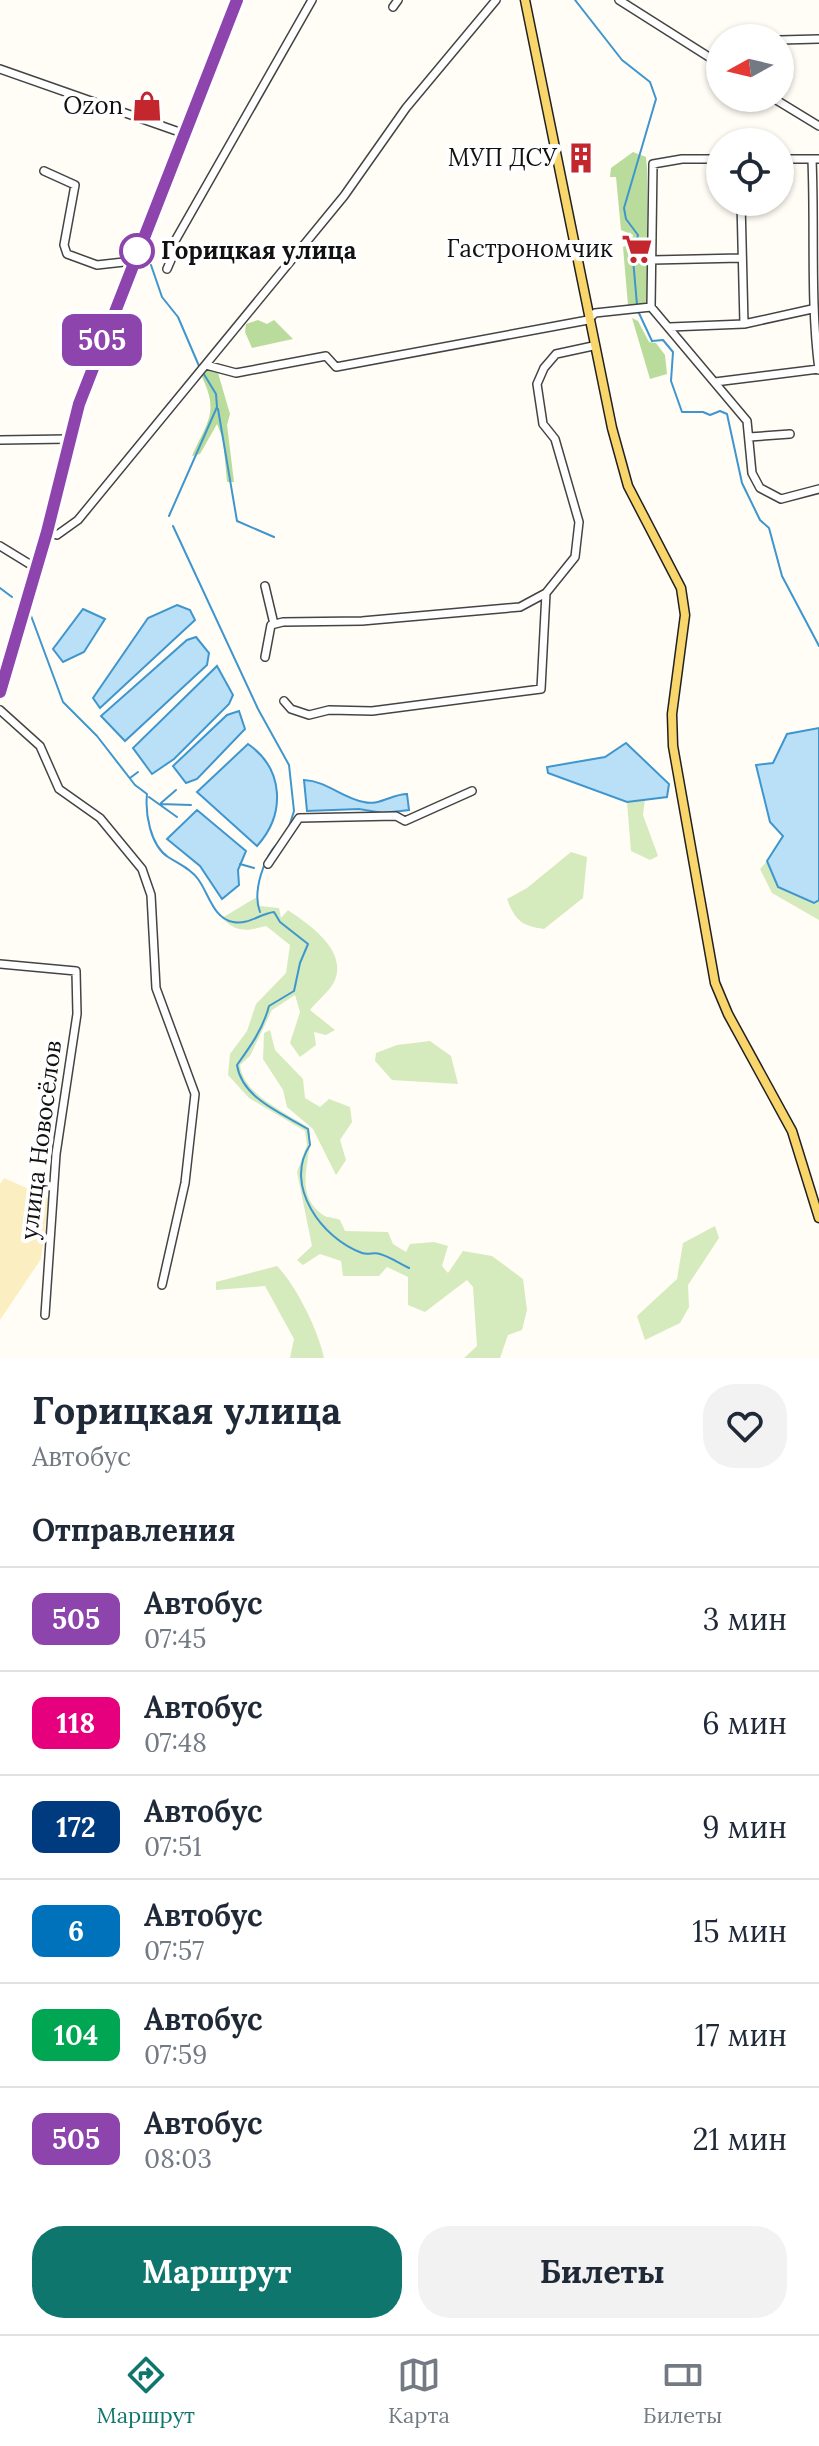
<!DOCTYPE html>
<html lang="ru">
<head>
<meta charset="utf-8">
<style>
  :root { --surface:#fff; --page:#f2f2f3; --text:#1f2937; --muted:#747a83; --line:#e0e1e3; --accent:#0f766e }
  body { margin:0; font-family:Lora,serif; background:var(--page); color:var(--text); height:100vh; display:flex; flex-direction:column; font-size:30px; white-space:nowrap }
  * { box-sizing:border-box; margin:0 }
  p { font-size:26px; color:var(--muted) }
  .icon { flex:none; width:44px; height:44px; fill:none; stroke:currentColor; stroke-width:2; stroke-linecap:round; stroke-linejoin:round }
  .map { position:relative; height:1358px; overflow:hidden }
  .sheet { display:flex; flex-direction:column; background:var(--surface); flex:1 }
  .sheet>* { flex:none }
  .badge { padding:0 16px; border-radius:12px; font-size:28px; line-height:52px }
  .needle { width:52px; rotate:262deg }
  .tools { position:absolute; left:706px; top:24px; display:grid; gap:16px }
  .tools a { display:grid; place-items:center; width:88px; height:88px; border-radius:50%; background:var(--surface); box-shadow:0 2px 6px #0004; font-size:40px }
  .map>.badge { position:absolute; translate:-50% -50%; box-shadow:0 0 0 4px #fff }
  h2 { padding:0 32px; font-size:30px; line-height:72px }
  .round { display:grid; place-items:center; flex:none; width:84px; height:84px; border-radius:32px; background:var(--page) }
  .headline { display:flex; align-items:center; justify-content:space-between; height:136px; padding:0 32px }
  h1 { font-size:38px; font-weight:800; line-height:60px }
  .primary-button { display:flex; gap:16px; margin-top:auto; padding:16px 32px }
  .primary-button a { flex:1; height:92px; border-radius:32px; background:var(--accent); color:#fff; font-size:32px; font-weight:800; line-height:92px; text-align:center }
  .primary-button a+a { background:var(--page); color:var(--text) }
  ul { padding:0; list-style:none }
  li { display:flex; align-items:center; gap:24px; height:104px; padding:0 32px; border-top:2px solid var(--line) }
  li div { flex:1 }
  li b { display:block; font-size:30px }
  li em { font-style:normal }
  li .badge { min-width:88px; font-weight:700; text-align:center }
  .tabs { display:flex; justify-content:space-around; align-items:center; height:112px; border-top:2px solid var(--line); background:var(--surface); font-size:22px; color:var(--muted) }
  .tabs a { display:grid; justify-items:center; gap:4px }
  .tabs .on { color:var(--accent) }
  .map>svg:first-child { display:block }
  .green { fill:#d5ebbd }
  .forest { fill:#b9dc9c }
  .sand { fill:#fbeec1 }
  .water { fill:#b9e0f7; stroke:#3f96cf; stroke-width:2 }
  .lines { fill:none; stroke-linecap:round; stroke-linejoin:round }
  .stream { stroke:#3f96cf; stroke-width:2 }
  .minor-casing { stroke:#444; stroke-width:10 }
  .major-casing { stroke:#222; stroke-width:11 }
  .minor { stroke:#fff; stroke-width:7 }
  .major { stroke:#f9d66b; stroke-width:8 }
  .line-casing { stroke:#fff; stroke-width:18 }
  .line { stroke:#8e44ad; stroke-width:12 }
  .stop-dot { fill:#fff; stroke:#8e44ad; stroke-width:4 }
  .labels { text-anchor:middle; stroke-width:8; stroke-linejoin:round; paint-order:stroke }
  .poi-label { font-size:24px; fill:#111; stroke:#fff; text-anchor:end }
  .stop-label { font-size:24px; font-weight:bold; fill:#111; stroke:#fff; text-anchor:start }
  .street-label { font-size:24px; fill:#111; stroke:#fff }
</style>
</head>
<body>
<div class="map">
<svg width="819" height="1358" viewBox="0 0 819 1358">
  <rect width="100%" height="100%" fill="#fffdf5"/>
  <path class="green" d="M645,800L643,815L658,856L650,860L631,851L627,802Z
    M571,852L587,857L583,898L544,929C521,926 515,920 507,899L527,888Z
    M767,861L778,887L814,903L819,900V920L772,893L760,869Z
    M257,897L260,906L279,908L281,918L288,910C308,924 347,949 335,980C331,990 317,1001 310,1010L335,1030L326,1035L314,1032L316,1045L300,1057L290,1043L300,1012L295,995L272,1010L250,1056L240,1065C243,1095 287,1113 309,1128C315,1156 290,1192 323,1215C327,1218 334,1217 340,1220L345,1231L388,1232L393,1244L406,1252L410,1244L434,1242L448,1246L442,1266L448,1273L463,1251L492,1256L523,1279L527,1310L522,1330L508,1335L500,1358H464L477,1346L473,1287L467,1280L425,1312L408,1305V1277L387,1267L379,1276H343L341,1261L320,1254L303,1265L297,1260L312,1246L297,1172L307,1145L305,1131L249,1098L228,1075L230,1054L247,1031L256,1004L286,973L290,945L266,926C247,931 236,933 222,918Z
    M270,1030L275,1050L303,1079L305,1098L320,1107L329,1099L350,1107L352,1122L340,1140L346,1160L336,1175L313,1129L287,1107L283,1090L263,1059L264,1033Z
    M430,1041L451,1056L458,1084L392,1080L375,1061L376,1053L397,1045Z
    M715,1226L719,1238L688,1285L689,1307L680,1323L645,1340L637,1316L677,1279L683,1243Z
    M277,1266C296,1285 319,1332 324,1358H290L294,1339L265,1286L216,1290V1282Z"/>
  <path class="forest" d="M633,152L646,157L647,169L648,297L644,305H628L623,247L631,243L633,235L621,230L616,177H610L611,168Z
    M632,318L638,321L649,342L656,343L665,355L667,374L650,379Z
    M258,320L267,324L274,320L293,339L252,348L245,332L246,324Z
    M205,369L218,373L230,414L227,425L234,482H227L223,439L217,424L200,454L192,456C208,420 220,412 200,373Z"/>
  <path class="sand" d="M4,1178L49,1198L41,1259L0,1320V1184Z"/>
  <path class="water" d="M177,605L190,610L195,620L100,708L93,698L148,618Z
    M83,609L105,619L84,652L63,662L53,649Z
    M196,637L209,653L207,665L125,741L101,716L187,640Z
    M217,666L233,695L229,704L174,759L152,774L133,748Z
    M239,711L245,729L197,779L186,783L173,766L227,715Z
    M819,728V900L814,903L778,887L767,861L783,836L770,822L756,765L773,763L787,734Z
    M626,743L669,784L667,797L627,802L548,773L547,767L605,757Z
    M248,744C284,769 286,814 257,846L197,792Z
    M304,780C327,781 342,798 364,802C379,806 392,794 407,794L409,810L383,813L359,809L307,811Z
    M197,810L246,851L238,870L239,885L222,899L200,866L167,839Z"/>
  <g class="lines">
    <path class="stream" d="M575,0L622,60L650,82L656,99L624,208L626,219L638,235L633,259L637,305
      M151,265L162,297L178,317L199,366
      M638,311L652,341L663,340L673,352L671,381L682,412H703L710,415L720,411L727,414L742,483L760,520L769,528L782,576L819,646
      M218,409L237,521L274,537
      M169,516L217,407L216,394L202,371
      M173,526L258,709L289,765L294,811L289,827
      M0,588L12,597
      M30,613L63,702L97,736L135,785L147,794C145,813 150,845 168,857C179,864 191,869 198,879C209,894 213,918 233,922C249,925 259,914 274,912L280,922L308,944L300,963L294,991L269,1006C263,1029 250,1047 237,1065C242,1098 281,1113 308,1129L310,1145C283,1185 322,1239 362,1253C368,1255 375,1252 380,1254C390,1257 399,1263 409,1268
      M130,778L138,772
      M149,797L177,817
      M161,803L176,790
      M160,804L191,805
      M240,864L254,868
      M260,912C252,892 264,856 279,842"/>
    <g class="minor-casing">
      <path id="minor" d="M619,0L720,64
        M393,7L398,0
        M780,40L819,39
        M0,69L185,134
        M773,98L819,126
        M720,159H682L653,164L651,307L747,421L752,473L760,488L781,499L819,489
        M780,159H819
        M812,160C815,230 810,300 819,370
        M44,171L75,185L64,245L67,254L97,265L133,261
        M741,202L744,324
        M652,260L741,258
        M167,269L174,253L171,248L312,0
        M670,327L744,324L812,309
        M206,365L236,373L326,356L336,367L588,320L595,313L651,307
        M715,382L819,369
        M749,437L790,434
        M0,440L69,439
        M47,532L57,535L78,520L344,196L406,108L496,0
        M0,546L36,568
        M265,586L274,624
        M265,657L271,625L283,622L362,621L520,607L546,593
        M284,701L291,709L309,715L329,710L372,711L541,689L546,593L575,557L579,522L555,439L543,424L537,384L544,368L556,354L593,346
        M0,710L40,746L59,789L100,818L142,869L151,895L156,988L195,1094L185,1183L162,1285
        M268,864L299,818L396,816L405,821L472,791
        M0,964L76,971L77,1014L56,1154L45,1315"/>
    </g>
    <g class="major-casing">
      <path id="major" d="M525,0L612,428L628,486L681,588L685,615L672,714L673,746L715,983L728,1014L792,1131L819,1218
        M0,692L47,532L79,404L237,0"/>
    </g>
    <use href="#minor" class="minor"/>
    <use href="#major" class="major"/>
  </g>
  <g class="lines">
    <g class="line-casing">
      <path id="line" d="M0,692L47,532L79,404L237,0"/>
    </g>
    <use href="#line" class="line"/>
  </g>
  <defs>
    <g id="shop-bare" transform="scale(2.4)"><path d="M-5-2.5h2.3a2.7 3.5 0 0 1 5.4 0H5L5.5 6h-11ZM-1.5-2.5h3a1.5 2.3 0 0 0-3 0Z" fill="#c4262e" stroke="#fff" stroke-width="2.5" paint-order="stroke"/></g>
    <g id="building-bare" transform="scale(2.4)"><path d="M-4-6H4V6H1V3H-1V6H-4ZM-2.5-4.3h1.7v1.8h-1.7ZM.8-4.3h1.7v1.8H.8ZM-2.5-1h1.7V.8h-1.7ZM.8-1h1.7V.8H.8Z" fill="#c4262e" stroke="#fff" stroke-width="2.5" paint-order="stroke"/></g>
    <g id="supermarket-bare" transform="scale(2.4)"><path d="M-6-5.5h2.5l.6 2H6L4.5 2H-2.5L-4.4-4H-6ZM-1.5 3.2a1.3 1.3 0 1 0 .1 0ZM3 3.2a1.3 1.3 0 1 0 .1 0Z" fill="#c4262e" stroke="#fff" stroke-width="2.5" paint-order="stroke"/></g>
  </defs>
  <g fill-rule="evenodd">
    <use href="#shop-bare" x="147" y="106"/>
    <use href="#building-bare" x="581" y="158"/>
    <use href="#supermarket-bare" x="637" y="249"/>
  </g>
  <circle class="stop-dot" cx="137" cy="251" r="16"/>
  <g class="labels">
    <g class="poi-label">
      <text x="123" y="114">Ozon</text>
      <text x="557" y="166">МУП ДСУ</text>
      <text x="613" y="257">Гастрономчик</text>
    </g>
    <g class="stop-label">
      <text x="161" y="259">Горицкая улица</text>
    </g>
    <g class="street-label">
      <text transform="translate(41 1140) rotate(-83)" y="8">улица Новосёлов</text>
    </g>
  </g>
</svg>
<div class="tools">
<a><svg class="needle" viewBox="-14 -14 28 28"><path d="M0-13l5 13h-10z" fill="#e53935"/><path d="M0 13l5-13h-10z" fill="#747a83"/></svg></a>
<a><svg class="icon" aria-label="locate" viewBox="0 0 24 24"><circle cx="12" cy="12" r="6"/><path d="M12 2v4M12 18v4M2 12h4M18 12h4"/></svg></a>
</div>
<b class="badge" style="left:102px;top:340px;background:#8e44ad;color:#fff">505</b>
</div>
<section class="sheet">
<div class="headline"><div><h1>Горицкая улица</h1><p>Автобус</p></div><a class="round"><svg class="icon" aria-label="heart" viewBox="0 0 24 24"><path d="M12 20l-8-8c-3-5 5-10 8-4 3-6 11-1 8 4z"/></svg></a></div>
<h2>Отправления</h2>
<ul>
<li><span class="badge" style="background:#8e44ad;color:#fff">505</span><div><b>Автобус</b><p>07:45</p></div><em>3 мин</em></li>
<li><span class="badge" style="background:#e6007e;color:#fff">118</span><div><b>Автобус</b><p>07:48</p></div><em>6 мин</em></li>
<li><span class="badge" style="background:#003b80;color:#fff">172</span><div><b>Автобус</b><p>07:51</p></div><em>9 мин</em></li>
<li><span class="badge" style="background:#0072bc;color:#fff">6</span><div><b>Автобус</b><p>07:57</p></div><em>15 мин</em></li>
<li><span class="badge" style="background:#00a651;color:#fff">104</span><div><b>Автобус</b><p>07:59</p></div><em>17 мин</em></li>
<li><span class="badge" style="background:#8e44ad;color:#fff">505</span><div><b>Автобус</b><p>08:03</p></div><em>21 мин</em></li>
</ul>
<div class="primary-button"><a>Маршрут</a><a>Билеты</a></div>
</section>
<nav class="tabs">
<a class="on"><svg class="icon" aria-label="directions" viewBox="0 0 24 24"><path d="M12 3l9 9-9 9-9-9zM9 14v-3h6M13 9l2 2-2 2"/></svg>Маршрут</a>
<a><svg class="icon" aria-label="map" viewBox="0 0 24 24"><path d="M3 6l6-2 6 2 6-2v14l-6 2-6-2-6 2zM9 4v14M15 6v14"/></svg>Карта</a>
<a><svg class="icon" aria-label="tickets" viewBox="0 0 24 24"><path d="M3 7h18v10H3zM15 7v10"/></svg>Билеты</a>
</nav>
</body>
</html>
